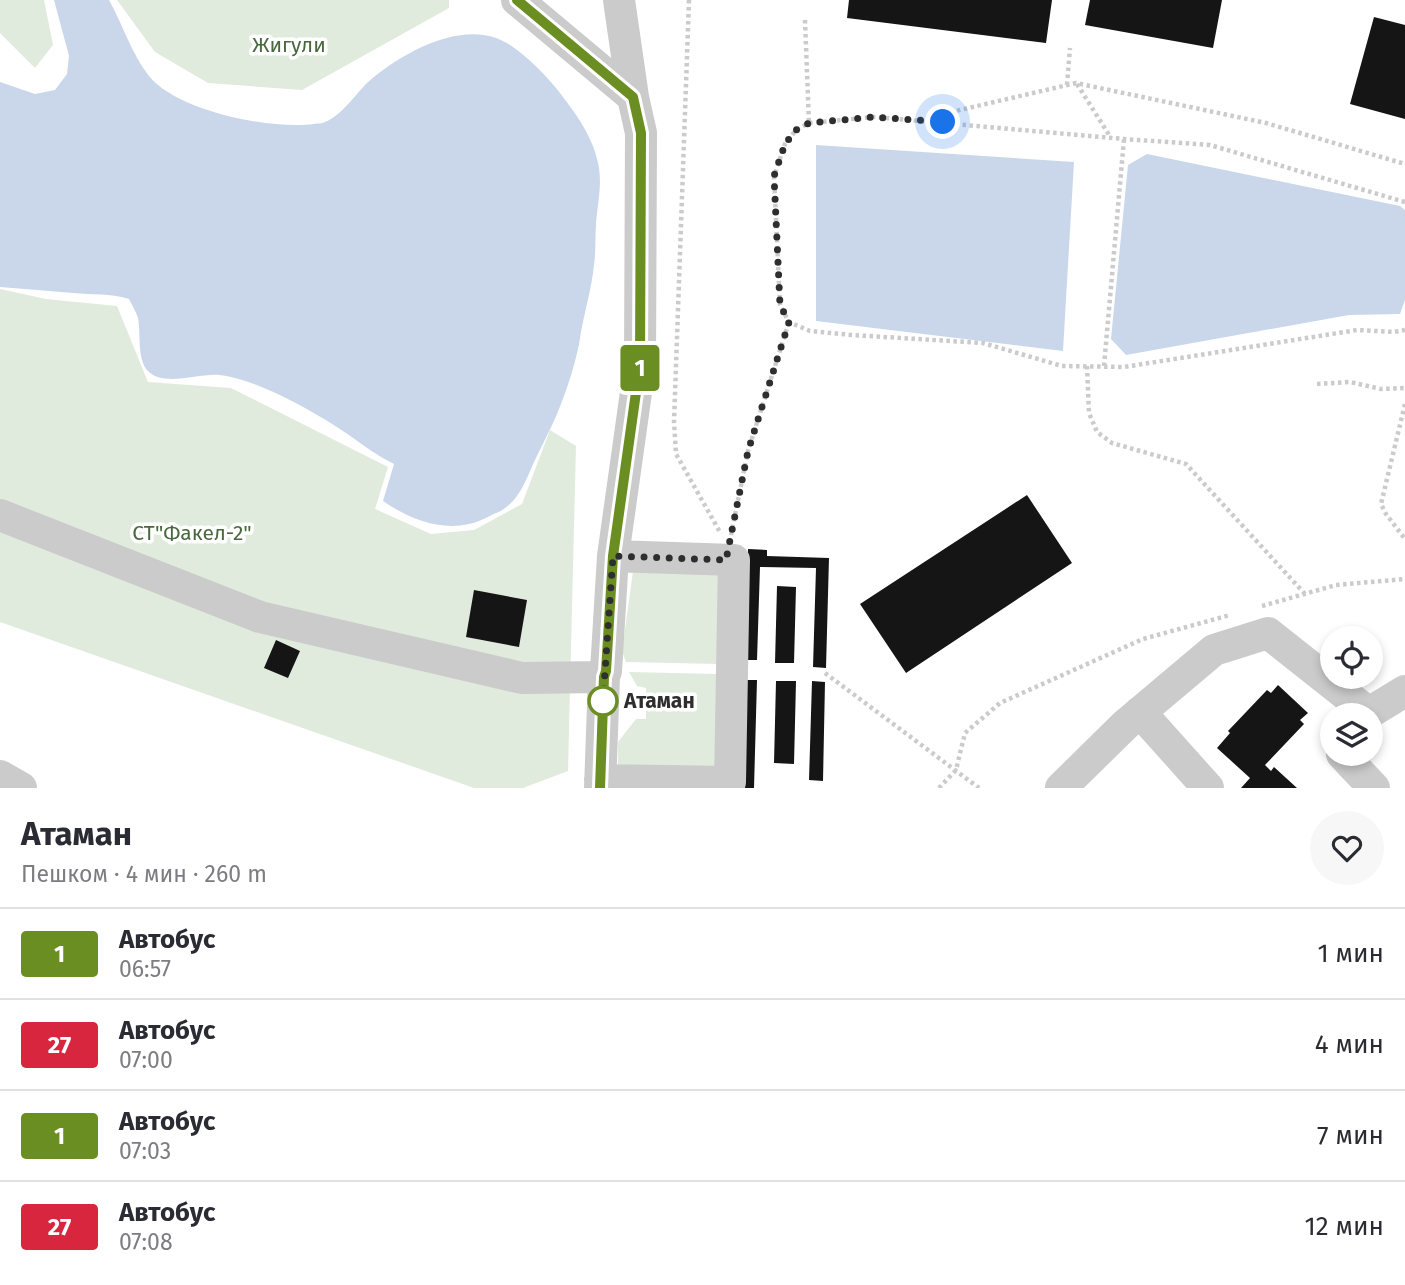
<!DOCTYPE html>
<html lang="ru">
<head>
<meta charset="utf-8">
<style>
  :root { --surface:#fff; --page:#f7f7f7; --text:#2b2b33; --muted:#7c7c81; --line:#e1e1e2 }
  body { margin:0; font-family:"Fira Sans",sans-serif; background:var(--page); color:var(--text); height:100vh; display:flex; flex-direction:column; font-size:26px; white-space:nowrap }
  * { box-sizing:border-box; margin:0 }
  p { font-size:23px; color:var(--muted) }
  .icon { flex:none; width:38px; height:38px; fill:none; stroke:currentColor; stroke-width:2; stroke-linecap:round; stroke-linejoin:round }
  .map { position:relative; height:788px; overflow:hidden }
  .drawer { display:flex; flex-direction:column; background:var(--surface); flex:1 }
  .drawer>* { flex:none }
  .badge { padding:0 14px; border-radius:5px; font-size:24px; line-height:46px }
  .controls { position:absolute; left:1320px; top:626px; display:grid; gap:14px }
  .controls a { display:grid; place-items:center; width:63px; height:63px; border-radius:50%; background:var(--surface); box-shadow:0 4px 10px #0003; font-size:35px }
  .you { position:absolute; width:35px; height:35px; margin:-18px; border:5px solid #fff; border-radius:50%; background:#1a73e8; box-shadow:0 0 0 10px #1a73e833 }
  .map>.badge { position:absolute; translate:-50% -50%; box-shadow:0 0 0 4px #fff }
  .round { display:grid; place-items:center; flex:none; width:74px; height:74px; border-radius:37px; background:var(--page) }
  .overview { display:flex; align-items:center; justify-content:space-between; height:119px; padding:0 21px }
  h1 { font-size:33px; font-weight:700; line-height:52px }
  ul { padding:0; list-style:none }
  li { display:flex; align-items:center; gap:21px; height:91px; padding:0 21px; border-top:2px solid var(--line) }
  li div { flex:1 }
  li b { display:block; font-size:26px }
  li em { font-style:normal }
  li .badge { min-width:77px; font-weight:700; text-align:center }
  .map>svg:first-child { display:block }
  .green { fill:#e1ebdd }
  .water { fill:#cad7ea }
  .building { fill:#151515 }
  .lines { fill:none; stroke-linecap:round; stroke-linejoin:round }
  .path { stroke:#cbcbcb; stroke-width:4.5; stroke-dasharray:3.5 3.5; stroke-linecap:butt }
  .minor { stroke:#cbcbcb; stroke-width:32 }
  .line-casing { stroke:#fff; stroke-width:16 }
  .line { stroke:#6b8e23; stroke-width:10 }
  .walk { stroke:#2e2e2e; stroke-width:7; stroke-dasharray:0 12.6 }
  .stop-dot { fill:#fff; stroke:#6b8e23; stroke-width:3.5 }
  .labels { text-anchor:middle; stroke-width:7; stroke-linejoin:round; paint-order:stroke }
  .park-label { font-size:21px; fill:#49683e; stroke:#fff }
  .stop-label { font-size:21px; font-weight:bold; fill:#2e2e2e; stroke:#fff; text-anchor:start }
</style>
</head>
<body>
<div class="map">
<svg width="1405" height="788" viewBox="0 0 1405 788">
  <rect width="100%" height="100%" fill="#fff"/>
  <path class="green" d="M0,0H44L53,45L35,68L0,33Z
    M117,0H449V8L302,90L208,83L155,52Z
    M0,289L46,299L117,306L148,382L231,388L388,467L375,509L431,534L474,530L522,504L550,430L576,446L568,771L523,788H474L0,622Z
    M634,564L722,566L719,664L626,662L622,651Z
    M629,672L718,674L717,776L618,774V742L636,719H646V688L637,686Z"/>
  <path class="water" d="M54,0H109C123,25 131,53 149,76C177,111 271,130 314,124C318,123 322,124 325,122C341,116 355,95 367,83C397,56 454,23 496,38C517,45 547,76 560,93C577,115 595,140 599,168C602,188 597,206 596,225C595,238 596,252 594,265C592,286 586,306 582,327C580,334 580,342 578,349C574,367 568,386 561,404C554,423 544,441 535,460C527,477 521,497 505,508C501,512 494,513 490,516C483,519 476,523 469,524C438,531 408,518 383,501L394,464C378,456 364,446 349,435C317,413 258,379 219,375C199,373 162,388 147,370C137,358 141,333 138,318C136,312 132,305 129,299C108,293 94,295 73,293C49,291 25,289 0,287V82L35,94L55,90L67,74L69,56Z
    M816,145L1074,162L1063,351L816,321Z
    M1147,154L1400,206L1405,210V300L1400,314L1349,315L1126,355L1111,339L1128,165Z"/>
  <path class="building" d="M849,0H1052L1046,43L847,18Z
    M1090,0H1222L1213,48L1085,25Z
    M1374,17L1405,25V119L1350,104Z
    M1027,495L1072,563L906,673L860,604Z
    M748,549L767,550V556L829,558L826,668L813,667L816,568L760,567L757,660H745Z
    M777,586L796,587L794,663H775Z
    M474,590L527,600L519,647L466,637Z
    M276,640L300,651L288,678L264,668Z
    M744,680H757L754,788H741Z
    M776,681H796L794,764L774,763Z
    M812,681L825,682L823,781L809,780Z
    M1278,685L1308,713L1300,720L1304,724L1265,765L1271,771L1274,767L1297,788H1241L1250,778L1217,748L1230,733L1228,731L1267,690L1271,693Z"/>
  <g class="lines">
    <path class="path" d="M689,0L674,422L676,454L721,534
      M805,20L809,123
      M1077,84L1111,138
      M1067,85L1070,48
      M943,123L947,113L1076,83L1266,123L1405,164
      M1405,202L1210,145L1124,139L874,117L809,123L796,130L785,144L774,176L780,305L789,322L810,331L852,335L983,343L1062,366L1124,367L1357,330L1394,332L1405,330
      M1087,366L1089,413L1097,432L1112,443L1186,464L1305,594
      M1104,366L1124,139
      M1317,384L1350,382L1381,389L1405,388
      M1405,404L1381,504L1386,514L1405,539
      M731,535L748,451L789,322
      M1262,606L1336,585L1405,579
      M825,673L979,788
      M939,788L956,770L965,733L1000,703L1143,639L1230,615"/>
    <path class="minor" d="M517,0L633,97
      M0,515L260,617L522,678L604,677
      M1140,712L1208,788
      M1342,754L1374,788
      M0,776L21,788
      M600,780L730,782L734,560L613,556
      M600,788L604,677L606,671L613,556L640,364L641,133L633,97L619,0
      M1061,788L1125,725L1214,650L1268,633L1369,713L1405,691"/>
  </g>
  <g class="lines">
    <g class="line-casing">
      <path id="line" d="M517,0L633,97L641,133L640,364L613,556L606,671L604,677L600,788"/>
    </g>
    <use href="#line" class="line"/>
    <path class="walk" d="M603,701L613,556L726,560L748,451L789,322L780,305L774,176L785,144L796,130L809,123L874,117L943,122"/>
  </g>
  <circle class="stop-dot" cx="603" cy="701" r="14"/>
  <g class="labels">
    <g class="park-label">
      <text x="289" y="52">Жигули</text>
      <text x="192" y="540">СТ"Факел-2"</text>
    </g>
    <g class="stop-label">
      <text x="624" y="708">Атаман</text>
    </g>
  </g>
</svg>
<div class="controls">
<a><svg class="icon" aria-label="locate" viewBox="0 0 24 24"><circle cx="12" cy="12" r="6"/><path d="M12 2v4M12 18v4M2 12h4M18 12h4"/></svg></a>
<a><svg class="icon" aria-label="layers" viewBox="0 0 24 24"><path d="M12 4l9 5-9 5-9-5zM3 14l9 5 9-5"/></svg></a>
</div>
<div class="you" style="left:943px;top:122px"></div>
<b class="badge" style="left:640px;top:368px;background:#6b8e23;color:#fff">1</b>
</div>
<section class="drawer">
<div class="overview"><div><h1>Атаман</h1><p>Пешком · 4 мин · 260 m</p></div><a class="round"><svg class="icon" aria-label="heart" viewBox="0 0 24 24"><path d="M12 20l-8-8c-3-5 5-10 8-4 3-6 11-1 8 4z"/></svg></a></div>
<ul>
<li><span class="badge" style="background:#6b8e23;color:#fff">1</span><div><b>Автобус</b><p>06:57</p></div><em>1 мин</em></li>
<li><span class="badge" style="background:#d7263d;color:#fff">27</span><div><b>Автобус</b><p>07:00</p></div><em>4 мин</em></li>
<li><span class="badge" style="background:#6b8e23;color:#fff">1</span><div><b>Автобус</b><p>07:03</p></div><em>7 мин</em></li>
<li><span class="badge" style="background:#d7263d;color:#fff">27</span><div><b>Автобус</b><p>07:08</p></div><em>12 мин</em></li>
</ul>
</section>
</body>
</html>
